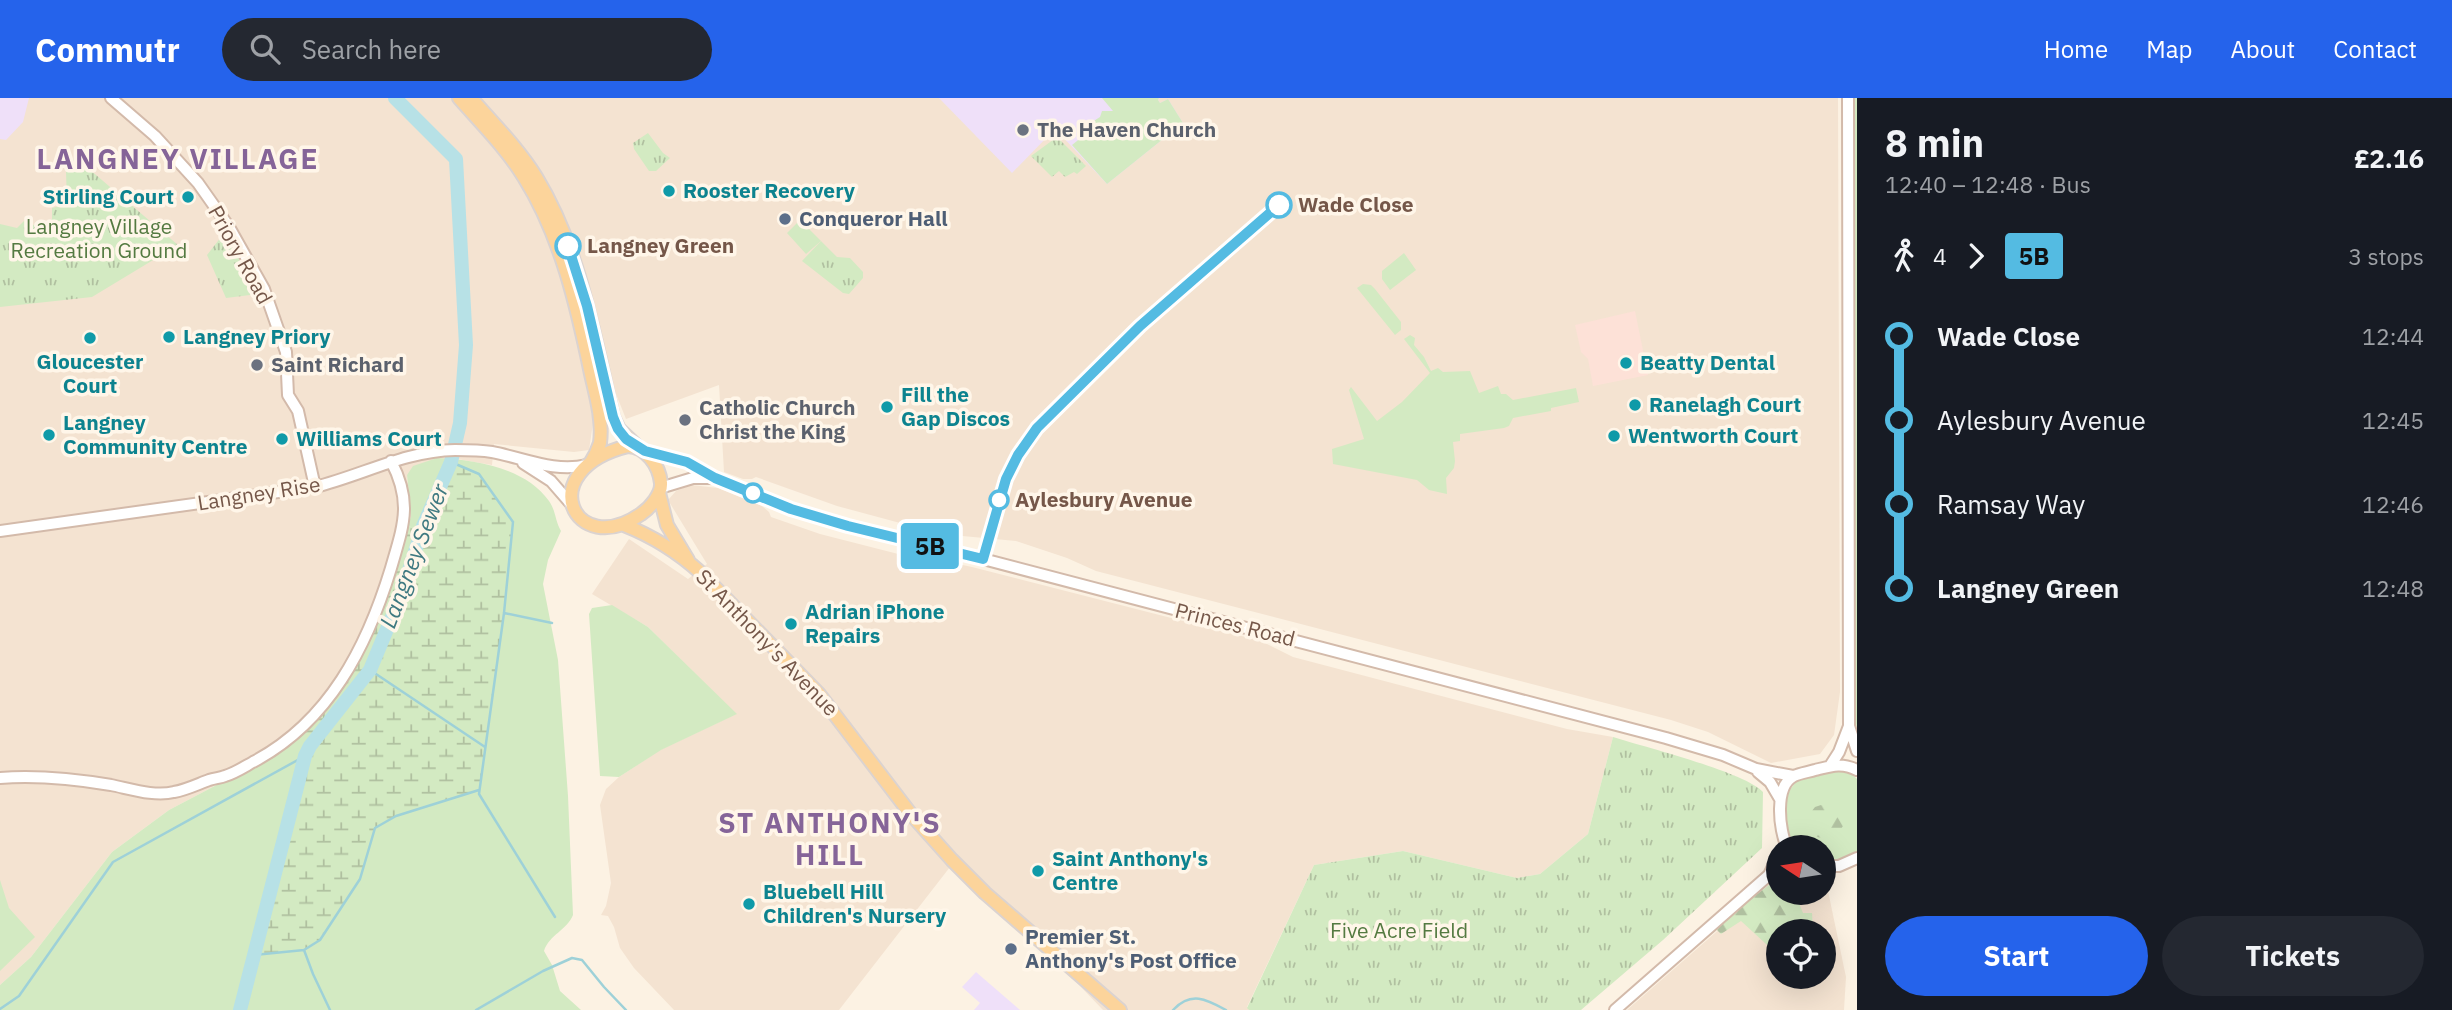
<!DOCTYPE html>
<html lang="en">
<head>
<meta charset="utf-8">
<style>
  :root { --surface:#171b24; --page:#242831; --text:#f1f3f6; --muted:#9ea1a6; --accent:#2563eb }
  body { margin:0; font-family:"IBM Plex Sans",sans-serif; background:var(--page); color:var(--text); height:100vh; display:flex; flex-direction:column; font-size:26px; white-space:nowrap }
  * { box-sizing:border-box; margin:0 }
  p { font-size:23px; color:var(--muted) }
  .icon { flex:none; width:38px; height:38px; fill:none; stroke:currentColor; stroke-width:2; stroke-linecap:round; stroke-linejoin:round }
  .map { position:relative; flex:1; overflow:hidden }
  .sheet { display:flex; flex-direction:column; background:var(--surface); width:595px }
  .sheet>* { flex:none }
  .badge { padding:0 14px; border-radius:5px; font-size:24px; line-height:46px }
  .needle { width:46px; rotate:282deg }
  .buttons { position:absolute; left:1766px; top:737px; display:grid; gap:14px }
  .buttons a { display:grid; place-items:center; width:70px; height:70px; border-radius:50%; background:var(--surface); box-shadow:0 7px 28px #0002; font-size:35px }
  .map>.badge { position:absolute; translate:-50% -50%; box-shadow:0 0 0 4px #fff }
  .legs { display:flex; align-items:center; gap:10px; height:77px; padding:0 28px; font-size:23px }
  .legs p { margin-inline-start:auto }
  .head { display:flex; align-items:center; justify-content:space-between; height:119px; padding:0 28px }
  h1 { font-size:38px; font-weight:700; line-height:52px }
  .action { display:flex; gap:14px; margin-top:auto; padding:14px 28px }
  .action a { flex:1; height:80px; border-radius:42px; background:var(--accent); color:#fff; font-size:28px; font-weight:700; line-height:80px; text-align:center }
  .action a+a { background:var(--page); color:var(--text) }
  ul { padding:0 28px; list-style:none }
  li { display:flex; align-items:center; gap:24px; height:84px; font-size:26px }
  li i { display:grid; place-items:center; width:10px; height:100%; margin:0 9px; background:currentColor }
  li i::after { content:''; width:18px; height:18px; margin:-9px; border:5px solid; border-radius:50%; background:var(--surface) }
  li p { margin-inline-start:auto }
  li:first-child i { background:linear-gradient(#0000 50%,currentColor 0) }
  li:last-child i { background:linear-gradient(currentColor 50%,#0000 0) }
  header { display:flex; align-items:center; gap:42px; box-sizing:border-box; height:98px; padding:0 35px; background:var(--accent); color:#fff }
  header strong { font-size:33px }
  nav { display:flex; gap:38px; margin-inline-start:auto; font-size:24px }
  .search { width:490px; height:63px; background:var(--page); display:flex; align-items:center; gap:18px; box-sizing:border-box; padding:0 24px; border-radius:38px; color:var(--muted); font-size:26px }
  main { display:flex; flex:1; min-height:0 }
  .map>svg:first-child { display:block }
  .residential { fill:#f4e3d1; fill-rule:evenodd }
  .commercial { fill:#fde1d7 }
  .education { fill:#efe0f9 }
  .green { fill:#d3eac2 }
  .forest { fill:url(#forest-firs) }
  .wetland { fill:url(#wetland-marsh) }
  .park { fill:url(#park-tufts) }
  .lines { fill:none; stroke-linecap:round; stroke-linejoin:round }
  .stream { stroke:#9ed1d8; stroke-width:2.5 }
  .river { stroke:#b7e1e6; stroke-width:14 }
  .secondary-casing { stroke:#d3baaa; stroke-width:14 }
  .primary-casing { stroke:#dbd3d0; stroke-width:16 }
  .secondary { stroke:#fff; stroke-width:10 }
  .primary { stroke:#fcd49b; stroke-width:12 }
  .line-1-casing { stroke:#fff; stroke-width:16 }
  .line-1 { stroke:#54bbe2; stroke-width:10 }
  .worship-dot { fill:#6b7280; stroke:#fff6e9; stroke-width:2.5 }
  .culture-dot { fill:#0f9aa8; stroke:#fff6e9; stroke-width:2.5 }
  .stop-1-dot { fill:#fff; stroke:#54bbe2; stroke-width:3.5 }
  .service-dot { fill:#5c6f8a; stroke:#fff6e9; stroke-width:2.5 }
  .labels { text-anchor:middle; stroke-width:7; stroke-linejoin:round; paint-order:stroke }
  .worship-label { font-size:21px; font-weight:bold; fill:#5b616d; stroke:#fff6e9; text-anchor:start }
  .culture-label { font-size:21px; font-weight:bold; fill:#0d838f; stroke:#fff6e9; text-anchor:start }
  .stop-label { font-size:21px; font-weight:bold; fill:#755749; stroke:#fff6e9; text-anchor:start }
  .service-label { font-size:21px; font-weight:bold; fill:#4e5e75; stroke:#fff6e9; text-anchor:start }
  .park-label { font-size:21px; fill:#547a41; stroke:#fff6e9 }
  .street-label { font-size:21px; fill:#755749; stroke:#fff6e9 }
  .water-label { font-size:23px; font-style:italic; fill:#3f7981; stroke:#fff6e9 }
  .district-label { font-size:28px; font-weight:bold; letter-spacing:2px; fill:#856498; stroke:#fff6e9 }
</style>
</head>
<body>
<header>
<strong>Commutr</strong>
<div class="search"><svg class="icon" aria-label="search" viewBox="0 0 24 24"><circle cx="10" cy="10" r="6"/><path d="M15 15l6 6"/></svg>Search here</div>
<nav><a>Home</a><a>Map</a><a>About</a><a>Contact</a></nav>
</header>
<main>
<div class="map">
<svg width="1857" height="912" viewBox="0 0 1857 912">
  <defs>
    <pattern id="forest-firs" width="22" height="20" patternUnits="userSpaceOnUse" patternTransform="scale(1.75)"><rect width="22" height="20" fill="#d3eac2"/><path d="M5 1l3.5 6h-7zM16 11l3.5 6h-7z" fill="#b0c0a0"/></pattern>
    <pattern id="wetland-marsh" width="20" height="14" patternUnits="userSpaceOnUse" patternTransform="scale(1.75)"><rect width="20" height="14" fill="#d3eac2"/><path d="M1 5h8M5 5V1M11 12h8M15 12V8" fill="none" stroke="#b0c0a0"/></pattern>
    <pattern id="park-tufts" width="24" height="20" patternUnits="userSpaceOnUse" patternTransform="scale(1.75)"><rect width="24" height="20" fill="#d3eac2"/><path d="M3 7l-1-3M5 7V3M7 7l1-3M15 17l-1-3M17 17v-4M19 17l1-3" fill="none" stroke="#b0c0a0"/></pattern>
  </defs>
  <rect width="100%" height="100%" fill="#fcf2e3"/>
  <path class="residential" d="M0,0H1838L1840,594L1834,637L1820,656L1771,665L1708,634L1671,622L1096,473L1067,460L1016,443L941,436L837,408L756,379L752,381H743L724,374L719,287L626,321L612,286L589,293L593,325L589,352L574,354L494,346L492,367L451,360L407,377L411,418L393,481L360,560L270,659L169,712L112,754L31,859L0,887Z
    M691,387L718,390L762,408L769,414L771,419L820,436L949,469L957,468L958,466L972,469L1261,543L1293,559L1567,631L1613,639L1588,736L1540,776L1517,780L1403,753L1314,767L1247,909L1249,912H1103L1079,887L950,769L839,912H674L634,870L620,850L614,829L608,818L601,817L606,808L611,785L600,707L606,691L619,679L660,652L736,616L648,529L592,496L629,441L688,481L707,466L668,402L676,393Z
    M1778,780V794H1824V791L1828,793L1846,879L1844,912H1627ZM1778,833H1824V878H1778Z"/>
  <path class="commercial" d="M1635,213L1648,277L1593,288L1588,261L1581,254L1575,227Z"/>
  <path class="education" d="M0,0H29L23,24L6,42L0,41Z
    M939,0H1159L1158,2L1160,5L1168,1L1183,25L1107,86L1059,35L1052,34L1012,75Z
    M976,874L1020,912H974L980,905L962,889Z"/>
  <path class="green" d="M1102,0H1159L1158,2L1160,5L1168,1L1183,25L1107,86L1072,47L1082,39L1078,32L1084,33L1089,26L1100,19L1102,13H1113Z
    M1853,0H1857V634L1854,608Z
    M800,122L821,143L806,156L787,135Z
    M1404,155L1416,172L1390,192L1382,181V173Z
    M1363,186L1371,187L1375,191L1401,224V232L1395,237L1357,190Z
    M1410,237L1415,240L1414,247L1424,259L1431,273L1438,270L1443,274L1470,273L1479,295L1498,288L1501,296H1506L1513,302L1576,290L1579,304L1551,310V313L1513,320L1509,328L1504,330L1460,336V343L1453,344L1455,363L1454,370L1446,380L1447,396L1429,392L1417,382L1333,366L1332,351L1364,341L1349,292L1351,289L1377,323L1402,304L1430,275L1404,241Z
    M437,360C475,362 525,369 549,403C556,413 555,423 561,433L548,462L543,486L558,562L568,698L573,817C567,832 549,837 544,853L552,867L560,893L581,912H0V887L31,859L112,754L169,712L270,659L304,630L300,661L305,658L368,749L375,730L396,718L423,428L422,433L408,428L411,418L407,377L413,368Z
    M612,507L648,529L737,616L661,652L619,679L600,678L589,516L592,510Z
    M1840,672L1852,676L1857,681V754L1837,762L1824,761V749H1794C1787,741 1783,703 1789,694C1791,689 1796,685 1799,680Z
    M0,782L9,810L35,839L0,873Z"/>
  <path class="forest" d="M1821,707L1839,709L1844,716L1843,728L1835,740L1830,742L1813,738L1809,731L1810,715L1815,709Z
    M1778,784V794L1795,795L1803,815H1812L1813,833H1778V857L1741,823L1721,836L1714,829L1769,787H1774Z"/>
  <path class="wetland" d="M451,364L479,376L513,424L504,515L479,692L396,718L375,730L360,781L320,842L304,852L254,857L305,659L299,661L300,637L342,588L393,481L408,428L422,432Z"/>
  <path class="park" d="M648,35L663,55L670,60L656,73H649L634,51L633,45Z
    M1057,39L1086,68L1077,76L1074,74L1065,79L1059,73L1052,79L1031,58Z
    M75,59L178,147L92,199L0,209V126L17,130L25,122L37,129L52,121V110L67,106L66,73Z
    M225,134L258,196L226,200L207,157Z
    M821,143L837,159L850,160L863,174V180L849,196L843,195L802,163Z
    M1613,639C1644,649 1745,674 1763,694L1762,750L1663,842L1581,912H1249L1247,910L1314,767L1403,753L1517,780L1540,776L1588,736Z"/>
  <g class="lines">
    <path class="stream" d="M451,364L479,376L513,424L504,515L479,696L555,819
      M504,515L552,525
      M370,572L485,649
      M304,852L313,876L330,912
      M254,857L304,852L320,842L360,781L375,730L396,718L479,692
      M0,911L19,898L113,764L305,658
      M476,912L543,873L572,860L582,862L604,889L626,912
      M1173,912C1191,893 1206,901 1226,912"/>
    <path class="river" d="M240,912L305,658L310,648L370,572L402,495L423,428L451,364L460,325L466,247L456,61L395,0"/>
    <g class="secondary-casing">
      <path id="secondary" d="M111,0L155,38L198,85L229,129L264,191L286,254L288,297L298,313L315,389
        M1848,0L1849,628L1857,653
        M645,353L687,364L715,380L791,411L848,428L983,461L1666,640L1723,657L1756,671L1793,678
        M523,365L551,383L571,406
        M660,390L693,380H715
        M0,433L315,389C363,377 405,353 455,352C467,352 480,352 492,354C524,360 555,375 587,367
        M1830,668L1839,654L1849,628
        M1758,674L1770,684L1780,701
        M0,680C37,677 75,681 111,687C131,691 155,699 174,694C186,692 198,686 209,682C215,680 220,680 225,678C235,675 244,669 253,664C329,624 367,549 391,470C403,428 413,405 391,363
        M1787,749C1779,732 1774,688 1794,678C1800,675 1809,674 1815,672C1831,668 1842,664 1857,672
        M1824,768H1839L1857,760
        M1769,777L1778,758
        M1615,912L1769,777L1778,772"/>
    </g>
    <g class="primary-casing">
      <path id="primary" d="M459,0C481,25 506,50 524,79C561,138 577,208 591,276C596,298 603,322 600,345C598,351 595,358 591,364
        M471,0C493,25 518,50 536,79C580,151 594,238 613,319L619,331L637,348
        M628,348C646,349 659,367 661,385C662,396 650,410 641,416C574,463 531,372 628,348Z
        M659,395L667,427L688,462
        M624,427C652,438 679,455 701,475L819,596L910,715L952,762L985,795L1120,912"/>
    </g>
    <use href="#secondary" class="secondary"/>
    <use href="#primary" class="primary"/>
  </g>
  <g class="lines">
    <g class="line-1-casing">
      <path id="line-1" d="M568,148L587,208L613,319L618,331L626,341L645,353L687,364L715,380L791,411L848,428L983,461L1006,381L1018,357L1037,330L1140,228L1279,107"/>
    </g>
    <use href="#line-1" class="line-1"/>
  </g>
  <g class="worship-dot">
    <circle cx="1023" cy="32" r="7"/>
    <circle cx="257" cy="267" r="7"/>
    <circle cx="685" cy="322" r="7"/>
  </g>
  <g class="culture-dot">
    <circle cx="669" cy="93" r="7"/>
    <circle cx="188" cy="99" r="7"/>
    <circle cx="169" cy="239" r="7"/>
    <circle cx="90" cy="240" r="7"/>
    <circle cx="1626" cy="265" r="7"/>
    <circle cx="1635" cy="307" r="7"/>
    <circle cx="887" cy="309" r="7"/>
    <circle cx="49" cy="337" r="7"/>
    <circle cx="1614" cy="338" r="7"/>
    <circle cx="282" cy="341" r="7"/>
    <circle cx="791" cy="526" r="7"/>
    <circle cx="1038" cy="773" r="7"/>
    <circle cx="749" cy="806" r="7"/>
  </g>
  <g class="stop-1-dot">
    <circle cx="1279" cy="107" r="12"/>
    <circle cx="568" cy="148" r="12"/>
    <circle cx="753" cy="395" r="9"/>
    <circle cx="999" cy="402" r="9"/>
  </g>
  <g class="service-dot">
    <circle cx="785" cy="121" r="7"/>
    <circle cx="1011" cy="851" r="7"/>
  </g>
  <g class="labels">
    <g class="worship-label">
      <text x="1037" y="39">The Haven Church</text>
      <text x="271" y="274">Saint Richard</text>
      <text x="699" y="317">Catholic Church<tspan x="699" dy="24">Christ the King</tspan></text>
    </g>
    <g class="culture-label">
      <text x="683" y="100">Rooster Recovery</text>
      <text x="174" y="106" text-anchor="end">Stirling Court</text>
      <text x="183" y="246">Langney Priory</text>
      <text x="90" y="271" text-anchor="middle">Gloucester<tspan x="90" dy="24">Court</tspan></text>
      <text x="1640" y="272">Beatty Dental</text>
      <text x="901" y="304">Fill the<tspan x="901" dy="24">Gap Discos</tspan></text>
      <text x="1649" y="314">Ranelagh Court</text>
      <text x="63" y="332">Langney<tspan x="63" dy="24">Community Centre</tspan></text>
      <text x="1628" y="345">Wentworth Court</text>
      <text x="296" y="348">Williams Court</text>
      <text x="805" y="521">Adrian iPhone<tspan x="805" dy="24">Repairs</tspan></text>
      <text x="1052" y="768">Saint Anthony's<tspan x="1052" dy="24">Centre</tspan></text>
      <text x="763" y="801">Bluebell Hill<tspan x="763" dy="24">Children's Nursery</tspan></text>
    </g>
    <g class="stop-label">
      <text x="1298" y="114">Wade Close</text>
      <text x="587" y="155">Langney Green</text>
      <text x="1015" y="409">Aylesbury Avenue</text>
    </g>
    <g class="service-label">
      <text x="799" y="128">Conqueror Hall</text>
      <text x="1025" y="846">Premier St.<tspan x="1025" dy="24">Anthony's Post Office</tspan></text>
    </g>
    <g class="park-label">
      <text x="99" y="136">Langney Village<tspan x="99" dy="24">Recreation Ground</tspan></text>
      <text x="1399" y="840">Five Acre Field</text>
    </g>
    <g class="street-label">
      <text transform="translate(240 157) rotate(61)" y="7">Priory Road</text>
      <text transform="translate(259 396) rotate(-9)" y="7">Langney Rise</text>
      <text transform="translate(1235 527) rotate(14)" y="7">Princes Road</text>
      <text transform="translate(767 545) rotate(46)" y="7">St Anthony's Avenue</text>
    </g>
    <g class="water-label">
      <text transform="translate(414 458) rotate(-69)" y="8">Langney Sewer</text>
    </g>
    <g class="district-label">
      <text x="178" y="71">LANGNEY VILLAGE</text>
      <text x="830" y="735">ST ANTHONY'S<tspan x="830" dy="32">HILL</tspan></text>
    </g>
  </g>
</svg>
<div class="buttons">
<a><svg class="needle" viewBox="-14 -14 28 28"><path d="M0-13l5 13h-10z" fill="#e53935"/><path d="M0 13l5-13h-10z" fill="#9ea1a6"/></svg></a>
<a><svg class="icon" aria-label="locate" viewBox="0 0 24 24"><circle cx="12" cy="12" r="6"/><path d="M12 2v4M12 18v4M2 12h4M18 12h4"/></svg></a>
</div>
<b class="badge" style="left:930px;top:448px;background:#54bbe2;color:#111">5B</b>
</div>
<section class="sheet">
<div class="head"><div><h1>8 min</h1><p>12:40 – 12:48 · Bus</p></div><b>£2.16</b></div>
<div class="legs"><svg class="icon" aria-label="walk" viewBox="0 0 24 24"><circle cx="13" cy="4" r="2"/><path d="M13 8l-2 6 4 7M11 14l-3 7M7 12l3-4h3l4 4"/></svg>4<svg class="icon" aria-label="forward" viewBox="0 0 24 24"><path d="M9 5l7 7-7 7"/></svg><b class="badge" style="background:#54bbe2;color:#111">5B</b><p>3 stops</p></div>
<ul>
<li><i style="color:#54bbe2"></i><b>Wade Close</b><p>12:44</p></li>
<li><i style="color:#54bbe2"></i><span>Aylesbury Avenue</span><p>12:45</p></li>
<li><i style="color:#54bbe2"></i><span>Ramsay Way</span><p>12:46</p></li>
<li><i style="color:#54bbe2"></i><b>Langney Green</b><p>12:48</p></li>
</ul>
<div class="action"><a>Start</a><a>Tickets</a></div>
</section>
</main>
</body>
</html>
